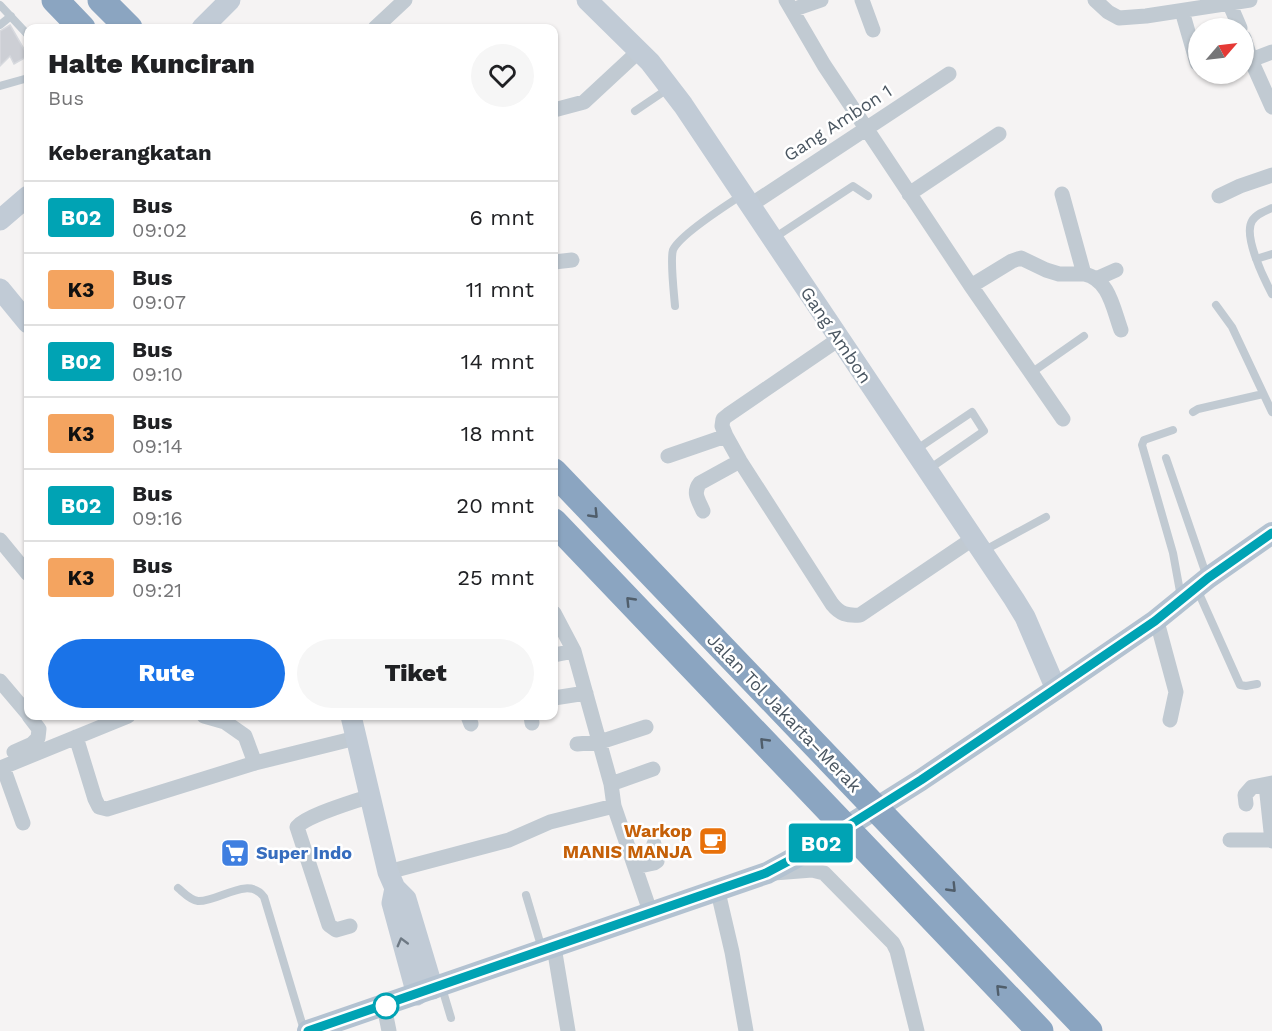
<!DOCTYPE html>
<html lang="id">
<head>
<meta charset="utf-8">
<style>
  :root { --surface:#fff; --page:#f6f6f6; --text:#202124; --muted:#757577; --line:#e0e0e0; --accent:#1a73e8 }
  body { margin:0; font-family:"Work Sans",sans-serif; background:var(--page); color:var(--text); height:100vh; display:flex; flex-direction:column; font-size:22px; white-space:nowrap }
  * { box-sizing:border-box; margin:0 }
  p { font-size:20px; color:var(--muted) }
  .icon { flex:none; width:33px; height:33px; fill:none; stroke:currentColor; stroke-width:2; stroke-linecap:round; stroke-linejoin:round }
  .map { position:relative; flex:1; overflow:hidden }
  .details { position:absolute; left:24px; top:24px; width:534px; height:696px; display:flex; flex-direction:column; background:var(--surface); border-radius:12px; box-shadow:0 2px 4px #0004 }
  .details>* { flex:none }
  .badge { padding:0 12px; border-radius:4px; font-size:21px; line-height:39px }
  .needle { width:39px; rotate:62deg }
  .tools { position:absolute; left:1188px; top:18px; display:grid; gap:12px }
  .tools a { display:grid; place-items:center; width:66px; height:66px; border-radius:50%; background:var(--surface); box-shadow:0 2px 4px #0004; font-size:30px }
  .map>.badge { position:absolute; translate:-50% -50%; box-shadow:0 0 0 3px #fff }
  h2 { padding:0 24px; font-size:22px; line-height:54px }
  .round { display:grid; place-items:center; flex:none; width:63px; height:63px; border-radius:32px; background:var(--page) }
  .summary { display:flex; align-items:center; justify-content:space-between; height:102px; padding:0 24px }
  h1 { font-size:28px; font-weight:800; line-height:45px }
  .action { display:flex; gap:12px; margin-top:auto; padding:12px 24px }
  .action a { flex:1; height:69px; border-radius:36px; background:var(--accent); color:#fff; font-size:24px; font-weight:800; line-height:69px; text-align:center }
  .action a+a { background:var(--page); color:var(--text) }
  ul { padding:0; list-style:none }
  li { display:flex; align-items:center; gap:18px; height:72px; padding:0 24px; border-top:2px solid var(--line) }
  li div { flex:1 }
  li b { display:block; font-size:22px }
  li em { font-style:normal }
  li .badge { min-width:66px; font-weight:700; text-align:center }
  .map>svg:first-child { display:block }
  .building { fill:#cdcfd5; stroke:#d7d9de; stroke-width:1.5 }
  .lines { fill:none; stroke-linecap:round; stroke-linejoin:round }
  .lane { stroke:#c1cad2; stroke-width:8 }
  .street { stroke:#c1cad2; stroke-width:15 }
  .secondary { stroke:#c1cbd6; stroke-width:21 }
  .primary { stroke:#b3c2d1; stroke-width:22 }
  .highway { stroke:#8ba5c1; stroke-width:27 }
  .oneway { stroke:#505e6b }
  .oneway2 { stroke:#6e7984 }
  .line-casing { stroke:#fff; stroke-width:14 }
  .line { stroke:#00a3b4; stroke-width:9 }
  .stop-dot { fill:#fff; stroke:#00a3b4; stroke-width:3 }
  .labels { text-anchor:middle; stroke-width:5; stroke-linejoin:round; paint-order:stroke }
  .street-label { font-size:18px; fill:#4a5661; stroke:#fff }
  .food-label { font-size:18px; font-weight:bold; fill:#c56008; stroke:#fff; text-anchor:end }
  .shop-label { font-size:18px; font-weight:bold; fill:#366cbe; stroke:#fff; text-anchor:start }
</style>
</head>
<body>
<div class="map">
<svg width="1272" height="1031" viewBox="0 0 1272 1031">
  <rect width="100%" height="100%" fill="#f5f3f3"/>
  <path class="building" d="M10,25L28,56L14,64L10,56L0,66V31Z"/>
  <g class="lines">
    <path class="lane" d="M0,5L28,35
      M0,25L11,16
      M0,86L28,78
      M635,111L669,88
      M1272,208C1265,211 1256,214 1252,221C1243,236 1264,279 1272,294
      M774,238L853,186L868,196
      M1256,259L1272,254
      M1216,305L1232,327L1272,412
      M675,306C674,294 670,259 673,250C679,236 728,204 742,195
      M1031,373L1084,336
      M1193,412L1198,409L1263,394
      M1173,430L1144,440L1142,445L1173,553L1181,597
      M917,449L972,412L984,431L929,469
      M1166,458L1207,577
      M985,550L1046,517
      M1197,589L1240,685L1246,686L1257,684
      M178,888C184,893 190,900 198,901C219,902 248,875 264,897L304,1030
      M526,895L542,949
      M442,988L451,1018"/>
    <path class="street" d="M786,0L824,65L971,286L1063,419
      M862,0L873,30
      M1095,0L1108,12L1119,18L1146,16L1250,0
      M1228,0L1240,28
      M792,10L821,0
      M1182,11L1197,63
      M375,28L405,0
      M1244,38L1251,60L1272,107
      M1251,60L1272,52
      M554,110L584,102L639,51
      M909,194L999,134
      M1062,194L1084,274C1109,279 1113,308 1121,330
      M1219,196L1240,186L1272,175
      M749,206L949,74
      M554,262L572,260
      M1098,278L1116,270
      M971,286L1012,261L1021,258L1046,270L1059,274H1084
      M839,339L728,415L723,419L722,426L726,436L740,461L832,604C840,614 847,616 860,615L974,538
      M668,456L726,436
      M703,511C699,501 692,493 700,483L740,461
      M0,540L28,574
      M554,613L574,651L611,784L614,806L651,914
      M1155,621L1159,629L1176,692L1170,720
      M554,655L574,651
      M0,681L28,714
      M554,698L586,693
      M204,716L225,722L245,736L255,763
      M468,716L471,724
      M531,716L532,723
      M76,737L95,799L99,807L107,809L255,763L356,738
      M577,744L600,742L646,727
      M14,752L32,744L38,738L39,729L29,716
      M611,784L653,769
      M1266,785L1272,841
      M1246,804L1245,795L1252,787L1272,783
      M23,823L3,767L128,716
      M1230,840H1272
      M635,867L654,863L657,861L654,844
      M388,872L509,840L550,822L614,806
      M774,873L812,870L824,873L893,943L897,951L917,1031
      M718,892L732,952L746,1031
      M350,926L336,930L329,925L297,827C307,815 354,802 370,796
      M554,947L568,1031
      M384,1006L389,1031"/>
    <path class="secondary" d="M587,0L650,62L683,105L1014,599L1025,617L1056,689
      M202,28L230,0
      M0,220L28,196
      M0,289L28,323
      M351,716L388,872L395,888L406,899L433,989
      M395,888L392,903L417,995"/>
    <path class="primary" d="M308,1031L767,873L813,848L921,780L1056,689L1155,621L1208,578L1272,533"/>
    <path class="highway" d="M55,0L82,28
      M101,0L129,28
      M554,472L1089,1031
      M554,522L1040,1031"/>
  </g>
  <defs><path id="oneway-chevron" d="M-2-3.5L2.5 0L-2 3.5" fill="none" stroke-width="1.6" stroke-linecap="round" stroke-linejoin="round" transform="scale(1.5)"/></defs>
  <g class="oneway">
    <use href="#oneway-chevron" transform="translate(594 514) rotate(46)"/>
    <use href="#oneway-chevron" transform="translate(630 601) rotate(-134)"/>
    <use href="#oneway-chevron" transform="translate(764 742) rotate(-134)"/>
    <use href="#oneway-chevron" transform="translate(952 888) rotate(46)"/>
    <use href="#oneway-chevron" transform="translate(1000 989) rotate(-134)"/>
  </g>
  <use class="oneway2" href="#oneway-chevron" transform="translate(402 942) rotate(-105)"/>
  <g class="lines">
    <g class="line-casing">
      <path id="line" d="M308,1031L766,873L813,848L921,780L998,728L1155,621L1208,578L1272,533"/>
    </g>
    <use href="#line" class="line"/>
  </g>
  <defs>
    <g id="cafe-square" transform="scale(1.5)"><rect x="-9" y="-9" width="18" height="18" rx="4" fill="#e8710a" stroke="#fff"/><path d="M-5.5-4.5H6V0H3Q3 3.5 0 3.5H-2.5Q-5.5 3.5-5.5 0ZM3-3.2v2h1.7v-2ZM-6 4.5H4V6H-6Z" fill="#fff"/></g>
    <g id="supermarket-square" transform="scale(1.5)"><rect x="-9" y="-9" width="18" height="18" rx="4" fill="#3f7fe0" stroke="#fff"/><path d="M-6-5.5h2.5l.6 2H6L4.5 2H-2.5L-4.4-4H-6ZM-1.5 3.2a1.3 1.3 0 1 0 .1 0ZM3 3.2a1.3 1.3 0 1 0 .1 0Z" fill="#fff"/></g>
  </defs>
  <g fill-rule="evenodd">
    <use href="#cafe-square" x="713" y="841"/>
    <use href="#supermarket-square" x="235" y="853"/>
  </g>
  <circle class="stop-dot" cx="386" cy="1006" r="12"/>
  <g class="labels">
    <g class="street-label">
      <text transform="translate(838 123) rotate(-33)" y="6">Gang Ambon 1</text>
      <text transform="translate(836 335) rotate(56)" y="6">Gang Ambon</text>
      <text transform="translate(784 713) rotate(46)" y="6">Jalan Tol Jakarta–Merak</text>
    </g>
    <g class="food-label">
      <text x="692" y="837">Warkop<tspan x="692" dy="21">MANIS MANJA</tspan></text>
    </g>
    <g class="shop-label">
      <text x="256" y="859">Super Indo</text>
    </g>
  </g>
</svg>
<div class="tools">
<a><svg class="needle" viewBox="-14 -14 28 28"><path d="M0-13l5 13h-10z" fill="#e53935"/><path d="M0 13l5-13h-10z" fill="#757577"/></svg></a>
</div>
<b class="badge" style="left:821px;top:843px;background:#00a3b4;color:#fff">B02</b>
<section class="details">
<div class="summary"><div><h1>Halte Kunciran</h1><p>Bus</p></div><a class="round"><svg class="icon" aria-label="heart" viewBox="0 0 24 24"><path d="M12 20l-8-8c-3-5 5-10 8-4 3-6 11-1 8 4z"/></svg></a></div>
<h2>Keberangkatan</h2>
<ul>
<li><span class="badge" style="background:#00a3b4;color:#fff">B02</span><div><b>Bus</b><p>09:02</p></div><em>6 mnt</em></li>
<li><span class="badge" style="background:#f4a460;color:#111">K3</span><div><b>Bus</b><p>09:07</p></div><em>11 mnt</em></li>
<li><span class="badge" style="background:#00a3b4;color:#fff">B02</span><div><b>Bus</b><p>09:10</p></div><em>14 mnt</em></li>
<li><span class="badge" style="background:#f4a460;color:#111">K3</span><div><b>Bus</b><p>09:14</p></div><em>18 mnt</em></li>
<li><span class="badge" style="background:#00a3b4;color:#fff">B02</span><div><b>Bus</b><p>09:16</p></div><em>20 mnt</em></li>
<li><span class="badge" style="background:#f4a460;color:#111">K3</span><div><b>Bus</b><p>09:21</p></div><em>25 mnt</em></li>
</ul>
<div class="action"><a>Rute</a><a>Tiket</a></div>
</section>
</div>
</body>
</html>
